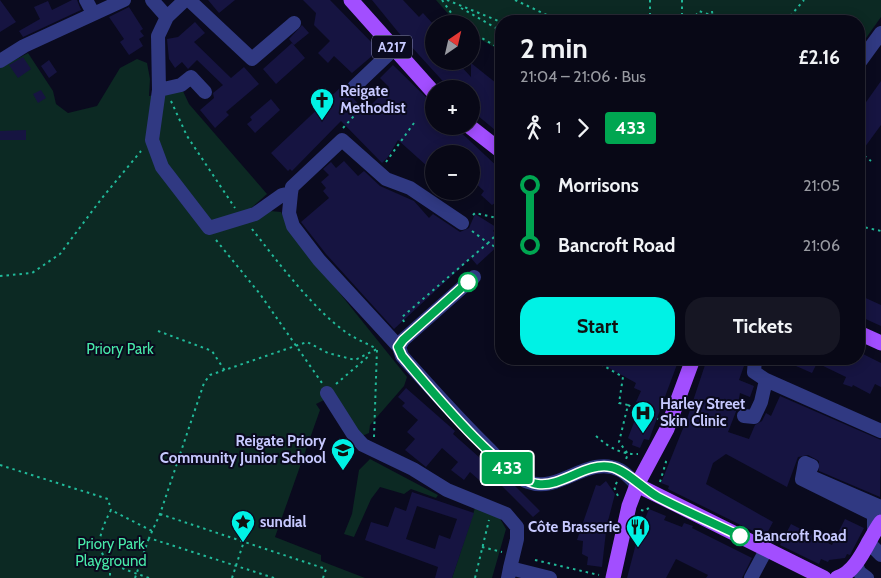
<!DOCTYPE html>
<html lang="en">
<head>
<meta charset="utf-8">
<style>
  :root { --surface:#080816; --page:#161623; --text:#f1f3f6; --muted:#989aa1; --line:#292935; --accent:#00f2e5 }
  body { margin:0; font-family:Cabin,sans-serif; background:var(--page); color:var(--text); height:100vh; display:flex; flex-direction:column; font-size:19px; white-space:nowrap }
  * { box-sizing:border-box; margin:0 }
  p { font-size:16px; color:var(--muted) }
  .icon { flex:none; width:28px; height:28px; fill:none; stroke:currentColor; stroke-width:2; stroke-linecap:round; stroke-linejoin:round }
  .map { position:relative; flex:1; overflow:hidden }
  .drawer { position:absolute; left:495px; top:15px; width:370px; height:350px; display:flex; flex-direction:column; background:var(--surface); border-radius:20px; box-shadow:0 2px 12px #0003,0 0 0 1px var(--line) }
  .drawer>* { flex:none }
  .badge { padding:0 10px; border-radius:4px; font-size:18px; line-height:32px }
  .needle { width:32px; rotate:34deg }
  .tools { position:absolute; left:425px; top:15px; display:grid; gap:10px }
  .tools a { display:grid; place-items:center; width:55px; height:55px; border-radius:50%; background:var(--surface); box-shadow:0 2px 12px #0003,0 0 0 1px var(--line); font-size:25px }
  .map>.badge { position:absolute; translate:-50% -50%; box-shadow:0 0 0 2px #fff }
  .legs { display:flex; align-items:center; gap:8px; height:55px; padding:0 25px; font-size:16px }
  .legs p { margin-inline-start:auto }
  .summary { display:flex; align-items:center; justify-content:space-between; height:85px; padding:0 25px }
  h1 { font-size:28px; font-weight:700; line-height:38px }
  .cta { display:flex; gap:10px; margin-top:auto; padding:10px 25px }
  .cta a { flex:1; height:58px; border-radius:20px; background:var(--accent); color:#111; font-size:20px; font-weight:700; line-height:58px; text-align:center }
  .cta a+a { background:var(--page); color:var(--text) }
  ul { padding:0 25px; list-style:none }
  li { display:flex; align-items:center; gap:18px; height:60px; font-size:19px }
  li i { display:grid; place-items:center; width:8px; height:100%; margin:0 6px; background:currentColor }
  li i::after { content:''; width:12px; height:12px; margin:-6px; border:4px solid; border-radius:50%; background:var(--surface) }
  li p { margin-inline-start:auto }
  li:first-child i { background:linear-gradient(#0000 50%,currentColor 0) }
  li:last-child i { background:linear-gradient(currentColor 50%,#0000 0) }
  .map>svg:first-child { display:block }
  .green { fill:#0c2923 }
  .building { fill:#161441; fill-rule:evenodd }
  .lines { fill:none; stroke-linecap:round; stroke-linejoin:round }
  .path { stroke:#21b999; stroke-width:2; stroke-dasharray:2.5 4; stroke-linecap:butt }
  .minor { stroke:#303982; stroke-width:14 }
  .major { stroke:#a24eff; stroke-width:15 }
  .line-1-casing { stroke:#fff; stroke-width:11 }
  .line-1 { stroke:#00a651; stroke-width:8 }
  .stop-1-dot { fill:#fff; stroke:#00a651; stroke-width:2.5 }
  .labels { text-anchor:middle; stroke-width:4; stroke-linejoin:round; paint-order:stroke }
  .shield { fill:#0a0a1e; stroke:#8e90bc; stroke-width:1 }
  .shield-label { font-size:14px; font-weight:bold; fill:#c7c9ff }
  .poi-label { font-size:15px; font-weight:bold; fill:#c7c9ff; stroke:#0a0a1e; text-anchor:start }
  .park-label { font-size:15px; fill:#48eaa9; stroke:#0a0a1e }
  .stop-label { font-size:15px; font-weight:bold; fill:#c7c9ff; stroke:#0a0a1e; text-anchor:start }
</style>
</head>
<body>
<div class="map">
<svg width="881" height="578" viewBox="0 0 881 578">
  <rect width="100%" height="100%" fill="#0a0a1e"/>
  <path class="green" d="M436,0H881V17L859,48V21H501V51L471,34V24H457Z
    M28,53L53,91L56,104L68,113L97,106L120,68L137,59L147,63L150,79L149,96L182,89L189,104L267,194L250,209L281,212L289,230L407,377L404,386L370,425L369,433L362,436L334,395L316,404L320,410L275,537L321,555V561L365,578H0V68Z
    M370,459L438,495L436,498L411,489L404,494L380,487L371,499L354,537L344,534L352,514L359,470Z
    M475,508L498,515L506,529L492,578H452Z"/>
  <path class="building" d="M0,0L16,22L0,32Z
    M72,0H77L81,10L23,37L19,31L40,19L34,7L48,1L52,10Z
    M208,0H235L219,13Z
    M303,0H330L379,50L352,73L334,56L328,63L318,53L330,41L314,25L316,13Z
    M372,0H403L419,17L423,13L434,25V61H450L454,65L457,62L471,77V63L501,87V135L471,110V89H450L398,32Z
    M129,7L143,29L140,31L144,36L139,39L143,46L129,55L120,42L124,39L109,17Z
    M195,22L205,33L194,42L231,78L244,67L259,84L226,112L229,115L215,128L200,110L214,98L213,93L223,85L197,60L188,69L182,62L175,68L169,59L167,39L178,37Z
    M302,25L309,33L294,45L289,39Z
    M292,43L305,58L276,84L263,69Z
    M23,57L31,69L18,78L9,65Z
    M49,60L57,72L49,78L41,66Z
    M393,65L434,105V126H454L501,170V208L495,203L492,205L481,195L484,191L471,179V154H434V170L429,165L427,166L398,140L388,157L382,163L341,121L292,171L290,169L288,171L271,153L342,86L365,111L389,87L380,78Z
    M881,81V125L859,155V112Z
    M41,90L46,98L38,103L33,94Z
    M271,99L280,110L255,133L247,124L252,120L250,117Z
    M26,130V140H0V131Z
    M344,161L358,176L364,171L380,186L414,201L429,218L433,214L460,232L469,228L475,214L496,227L493,231L501,239V243L477,265L471,258L394,329L326,254L301,222L329,198L323,191L326,188L321,182L329,175L323,169L331,162L336,168Z
    M859,295L881,305V326L859,316Z
    M859,352L881,363V387L875,384L870,394L853,385L852,387L843,384L846,377L817,363L812,373L796,366L800,359H859Z
    M593,359H679L649,440L644,439L640,448L632,445L633,441L628,438L641,404L636,402L641,391L634,388L636,383Z
    M707,359H744L743,362L745,363L739,380L754,386L750,397L740,393L737,409L728,432L749,439L755,425L762,421L766,413L771,416L780,396L881,440L880,497L819,471V461L808,455L798,457L787,487L726,454L713,463L706,484L773,522L765,537L668,489L669,486L661,483L688,416Z
    M406,388L455,431L453,434L497,473L498,471L513,484L540,511L533,517L493,477L486,486L470,472L464,480L451,470L458,462L442,448L426,467L405,450L415,439L407,432L418,420L402,406L405,403L398,397Z
    M606,481L615,494L608,521L610,522L606,531L602,567L587,565L588,557L582,554L583,541L577,540L596,485L600,486Z
    M412,492L474,513L452,578H435L438,567L365,540L371,522L388,527L395,507L406,511ZM417,506L457,519L450,539L439,535L435,549L406,539Z
    M649,509L666,516L664,520L682,527L684,523L693,526L692,528L752,558L742,578H706L708,575L676,559L666,578H627L638,536Z
    M845,519L864,528L850,555L847,554L845,558L829,560L828,562L821,559L819,564L780,545L791,524L832,545Z"/>
  <g class="lines">
    <path class="path" d="M442,0L459,24
      M447,0L501,22
      M515,0L547,15L571,21
      M650,0V21
      M682,0V21
      M461,8L501,31
      M712,11L713,21
      M692,21L699,11L713,16
      M786,21L804,0
      M471,32L501,49
      M171,101L187,136L235,208
      M343,128L363,106L365,96
      M859,152L871,161
      M386,162L414,123
      M473,215L475,213L501,219
      M859,226L881,231
      M252,229C278,262 315,312 350,335C358,340 368,344 377,349
      M472,231L488,243L501,230
      M216,240L260,294L322,383
      M0,276L32,273L60,254L102,198L141,151
      M404,322L402,317L488,243L501,250
      M158,331L212,351L225,371
      M601,359L599,363L623,377L619,403L628,405L619,442L628,454L626,459
      M336,384L370,355
      M628,405L658,419
      M596,436C608,447 622,455 638,454
      M374,437L377,349
      M0,465L108,499L111,510
      M617,482L614,487L618,496
      M660,482L666,462L664,461
      M641,510L645,511L651,506
      M160,514L326,569L323,578
      M482,547L502,552
      M535,560L599,575
      M106,561L110,569V578
      M135,578L149,538
      M149,578C107,563 85,559 111,510L152,531
      M232,578L246,535
      M274,578L149,538L160,514L204,383L210,375L307,342L328,353L355,360L377,349
      M475,578L489,520"/>
    <path class="minor" d="M86,0L93,13
      M152,0L167,17
      M185,0L167,17L158,36L159,90L152,140L162,167L209,228L255,214L282,195L291,193L292,187L342,140L386,179L410,188L462,223
      M189,0L252,59L294,23
      M0,61L24,46L124,0
      M859,63L881,33
      M354,87L394,49
      M159,90L181,85L191,77L205,92
      M291,193L289,213L293,226L319,260L399,347L402,356C430,387 458,419 488,448C500,460 512,476 528,482C560,494 588,454 620,470C626,473 632,480 637,485
      M399,347L403,340L474,277
      M755,359L754,372L766,380L881,431
      M327,393L353,434L363,445L413,469L447,490L506,514L517,527V539L510,568
      M744,416L754,417L761,402L766,380
      M874,532V516L871,513L802,479L805,463L812,466L809,472L811,477L881,507
      M868,542L881,555
      M856,564L859,572L867,578
      M508,578L510,568L550,578
      M751,578L766,550"/>
    <path class="major" d="M351,0L434,93
      M469,126L501,151
      M859,333L881,343
      M637,485L824,578
      M613,578L629,506L637,485L667,429L693,359
      M837,578C859,571 868,539 881,522"/>
  </g>
  <g class="lines">
    <g class="line-1-casing">
      <path id="line-1" d="M468,282L403,340L398,347L402,356C426,384 505,481 538,484C563,487 585,462 611,467C626,470 643,489 658,497C685,511 713,523 740,536"/>
    </g>
    <use href="#line-1" class="line-1"/>
  </g>
  <defs>
    <g id="church-pin" transform="scale(1.25)"><path d="M0 17L-7.5 6A9.5 9.5 0 1 1 7.5 6Z" fill="#00f2e5" stroke="#0a0a1e"/><path d="M-1.2-6h2.4v3.5h3.3v2.4h-3.3V6h-2.4V-.1h-3.3v-2.4h3.3Z" fill="#111"/></g>
    <g id="hospital-pin" transform="scale(1.25)"><path d="M0 17L-7.5 6A9.5 9.5 0 1 1 7.5 6Z" fill="#00f2e5" stroke="#0a0a1e"/><path d="M-5-5h3v3.5h4V-5h3V5h-3V1.5h-4V5h-3Z" fill="#111"/></g>
    <g id="school-pin" transform="scale(1.25)"><path d="M0 17L-7.5 6A9.5 9.5 0 1 1 7.5 6Z" fill="#00f2e5" stroke="#0a0a1e"/><path d="M0-5L7-2L0 1L-7-2ZM-4 1L0 2.5L4 1V4Q0 6-4 4Z" fill="#111"/></g>
    <g id="sight-pin" transform="scale(1.25)"><path d="M0 17L-7.5 6A9.5 9.5 0 1 1 7.5 6Z" fill="#00f2e5" stroke="#0a0a1e"/><path d="M0-6L1.8-2.2L6-1.7L2.9 1.2L3.7 5.4L0 3.3L-3.7 5.4L-2.9 1.2L-6-1.7L-1.8-2.2Z" fill="#111"/></g>
    <g id="restaurant-pin" transform="scale(1.25)"><path d="M0 17L-7.5 6A9.5 9.5 0 1 1 7.5 6Z" fill="#00f2e5" stroke="#0a0a1e"/><path d="M-5-6h1v4h1v-4h1v4h1v-4h1v5L-1.5 .5V6h-2V.5L-5-1ZM5-6V6H3V1.5H1.5Q1.5-4 5-6Z" fill="#111"/></g>
  </defs>
  <g fill-rule="evenodd">
    <use href="#church-pin" x="322" y="100"/>
    <use href="#hospital-pin" x="643" y="413"/>
    <use href="#school-pin" x="343" y="450"/>
    <use href="#sight-pin" x="243" y="522"/>
    <use href="#restaurant-pin" x="638" y="527"/>
  </g>
  <g class="stop-1-dot">
    <circle cx="468" cy="282" r="9"/>
    <circle cx="740" cy="536" r="9"/>
  </g>
  <g class="labels">
    <rect class="shield" x="372" y="35.5" width="40" height="23" rx="4"/>
    <g class="shield-label">
      <text x="392" y="52">A217</text>
    </g>
    <g class="poi-label">
      <text x="340" y="96">Reigate<tspan x="340" dy="17">Methodist</tspan></text>
      <text x="660" y="409">Harley Street<tspan x="660" dy="17">Skin Clinic</tspan></text>
      <text x="326" y="446" text-anchor="end">Reigate Priory<tspan x="326" dy="17">Community Junior School</tspan></text>
      <text x="260" y="527">sundial</text>
      <text x="620" y="532" text-anchor="end">Côte Brasserie</text>
    </g>
    <g class="park-label">
      <text x="120" y="354">Priory Park</text>
      <text x="111" y="549">Priory Park<tspan x="111" dy="17">Playground</tspan></text>
    </g>
    <g class="stop-label">
      <text x="754" y="541">Bancroft Road</text>
    </g>
  </g>
</svg>
<div class="tools">
<a><svg class="needle" viewBox="-14 -14 28 28"><path d="M0-13l5 13h-10z" fill="#e53935"/><path d="M0 13l5-13h-10z" fill="#989aa1"/></svg></a>
<a>+</a>
<a>−</a>
</div>
<b class="badge" style="left:507px;top:468px;background:#00a651;color:#fff">433</b>
<section class="drawer">
<div class="summary"><div><h1>2 min</h1><p>21:04 – 21:06 · Bus</p></div><b>£2.16</b></div>
<div class="legs"><svg class="icon" aria-label="walk" viewBox="0 0 24 24"><circle cx="13" cy="4" r="2"/><path d="M13 8l-2 6 4 7M11 14l-3 7M7 12l3-4h3l4 4"/></svg>1<svg class="icon" aria-label="forward" viewBox="0 0 24 24"><path d="M9 5l7 7-7 7"/></svg><b class="badge" style="background:#00a651;color:#fff">433</b></div>
<ul>
<li><i style="color:#00a651"></i><b>Morrisons</b><p>21:05</p></li>
<li><i style="color:#00a651"></i><b>Bancroft Road</b><p>21:06</p></li>
</ul>
<div class="cta"><a>Start</a><a>Tickets</a></div>
</section>
</div>
</body>
</html>
